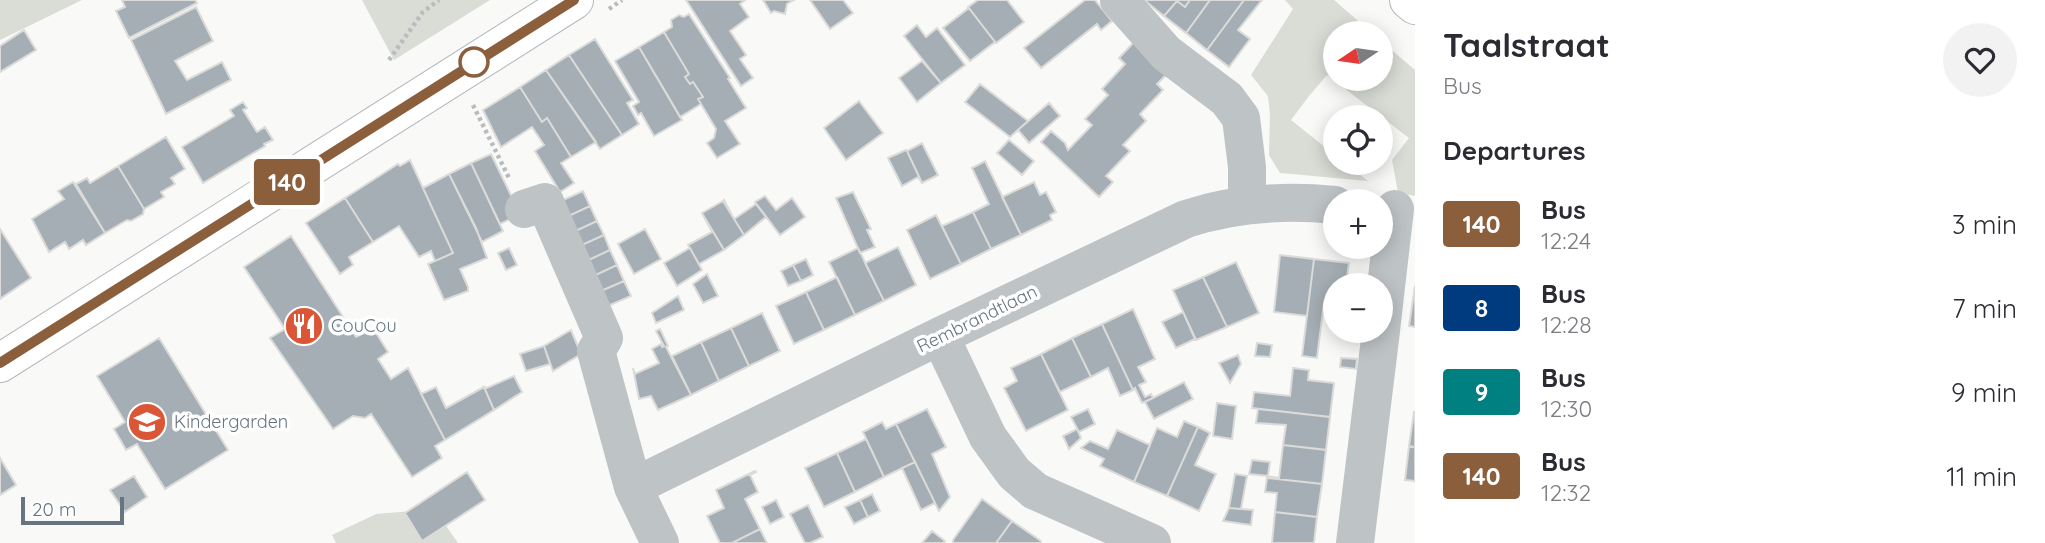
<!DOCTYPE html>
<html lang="en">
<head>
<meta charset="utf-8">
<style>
  :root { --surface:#fff; --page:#f2f2f3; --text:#2b2b33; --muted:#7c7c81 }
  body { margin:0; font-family:Quicksand,sans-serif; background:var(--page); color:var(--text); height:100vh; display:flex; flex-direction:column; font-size:26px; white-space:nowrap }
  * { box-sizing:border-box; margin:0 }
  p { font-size:23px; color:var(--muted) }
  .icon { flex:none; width:38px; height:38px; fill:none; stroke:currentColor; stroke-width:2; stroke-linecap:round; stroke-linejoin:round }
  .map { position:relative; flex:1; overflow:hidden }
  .side { display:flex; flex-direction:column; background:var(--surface); width:630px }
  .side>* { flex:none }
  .badge { padding:0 14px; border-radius:5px; font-size:24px; line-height:46px }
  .needle { width:46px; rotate:257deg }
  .fabs { position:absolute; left:1323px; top:21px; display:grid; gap:14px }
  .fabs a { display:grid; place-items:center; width:70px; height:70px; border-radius:50%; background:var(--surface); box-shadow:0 4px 18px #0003; font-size:35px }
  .scale { position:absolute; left:21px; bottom:18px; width:103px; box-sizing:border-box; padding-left:7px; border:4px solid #667580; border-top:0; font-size:19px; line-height:24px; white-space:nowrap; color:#667580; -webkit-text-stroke:5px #fff; paint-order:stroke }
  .map>.badge { position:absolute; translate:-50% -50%; box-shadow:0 0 0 4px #fff }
  h2 { padding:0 28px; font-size:26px; line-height:63px }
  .round { display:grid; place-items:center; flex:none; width:74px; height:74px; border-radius:37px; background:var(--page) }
  .head { display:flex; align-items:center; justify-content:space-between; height:119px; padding:0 28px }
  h1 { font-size:33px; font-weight:700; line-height:52px }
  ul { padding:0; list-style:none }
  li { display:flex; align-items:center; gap:21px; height:84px; padding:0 28px }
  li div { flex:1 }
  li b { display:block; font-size:26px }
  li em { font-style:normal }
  li .badge { min-width:77px; font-weight:700; text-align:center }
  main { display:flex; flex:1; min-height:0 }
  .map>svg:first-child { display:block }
  .green { fill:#d9ddd6 }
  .building { fill:#a5aeb4; stroke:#dbdbd9; stroke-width:2 }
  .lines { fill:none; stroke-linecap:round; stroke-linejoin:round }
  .major-casing { stroke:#b4b9bd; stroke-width:40 }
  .highway-casing { stroke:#b4b8bb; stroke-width:40 }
  .path { stroke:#b9bcbf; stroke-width:4.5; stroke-dasharray:3.5 3.5; stroke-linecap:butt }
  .minor { stroke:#bec3c6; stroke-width:38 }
  .major { stroke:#fff; stroke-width:38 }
  .highway { stroke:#fff; stroke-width:38 }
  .line-casing { stroke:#fff; stroke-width:16 }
  .line { stroke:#8b5e3c; stroke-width:10 }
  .stop-dot { fill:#fff; stroke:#8b5e3c; stroke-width:3.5 }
  .labels { text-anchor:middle; stroke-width:7; stroke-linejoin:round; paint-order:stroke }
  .street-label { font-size:18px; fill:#667580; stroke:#fff }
  .poi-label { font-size:18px; fill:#667580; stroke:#fff; text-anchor:start }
</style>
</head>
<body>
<main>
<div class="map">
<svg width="1415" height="543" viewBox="0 0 1415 543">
  <rect width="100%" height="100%" fill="#f9f9f7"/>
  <path class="green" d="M0,0H82L0,40Z
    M362,0H490L394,60Z
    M1285,0H1334L1372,33H1335V79H1381V41L1415,70V196L1398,193L1392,160L1409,138L1327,75L1309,96L1291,120L1335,155V163H1345L1368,181L1280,173L1269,155L1270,114L1268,96L1251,75L1293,9Z
    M413,511L437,513L458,543H336L332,535L376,514Z"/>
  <path class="building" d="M122,0H195L197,3L129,38L116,11L125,7Z
    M686,0H745L740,4L749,17L730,31L746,55L740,59L753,78L741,86Z
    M763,0H794L787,4L785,14L774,11L771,13Z
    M810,0H843L853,13L830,29Z
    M978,0H1007L1024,22L996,43L968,7Z
    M1085,0H1095L1112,21L1101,30L1097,24L1041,68L1024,48Z
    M1144,0H1190L1185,7L1177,1L1164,16Z
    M1190,0H1210L1186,33L1164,16L1177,1L1185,7Z
    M1210,0H1244L1207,50L1186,33Z
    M1244,0H1262L1238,30L1250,39L1229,67L1207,50Z
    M196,7L213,41L175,61L187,80L222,62L231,80L166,114L131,40Z
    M969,8L995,42L970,61L943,28Z
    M689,14L730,78L728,79L746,108L725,121L740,144L717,158L707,143L714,138L716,129L698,99L703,97L693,82L690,84L685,77L689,74L664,32L672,27L671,20L679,15L684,17Z
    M917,25L926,37L937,28L965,65L941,83L904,36Z
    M24,30L36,50L0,72V46Z
    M664,32L689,74L685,77L690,84L693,82L703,97L698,99L701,104L680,117L639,47Z
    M595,39L633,100L627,103L639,124L622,135L569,55Z
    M1135,41L1168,73L1157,84L1163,90L1140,114L1146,121L1123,145L1130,151L1106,176L1113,182L1099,197L1041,142L1051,131L1065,143L1068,150L1092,125L1085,119L1108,95L1102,89L1125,64L1119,58Z
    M639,47L682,120L654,136L641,113L638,115L633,106L639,102L615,61Z
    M569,55L622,135L600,149L546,70Z
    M922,61L941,83L917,102L899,78Z
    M546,70L596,142L571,157L547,118L542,122L520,87Z
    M980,84L1028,121L1010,137L965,102Z
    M520,87L542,122L547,118L571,157L561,163L574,183L560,192L535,151L544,145L532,127L501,147L483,110Z
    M859,101L883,133L846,160L824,128Z
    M243,102L247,108L243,110L257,132L265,127L273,140L264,144L265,146L203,183L182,147L234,116L230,110Z
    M1049,103L1060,116L1029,143L1018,130Z
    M166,137L185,169L171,178L175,184L161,192L164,197L144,209L118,166Z
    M1009,140L1034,161L1022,175L997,153Z
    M922,143L938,175L922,183L907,151Z
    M906,150L907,151L922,183L918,177L902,186L888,158Z
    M491,154L520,214L500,224L471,163Z
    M410,160L453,253L435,261L431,251L419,257L399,226L373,242L345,198L398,164L400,166Z
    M985,161L1021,235L991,249L973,212L989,204L972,168Z
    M471,163L503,231L482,242L449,174Z
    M118,166L144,209L143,214L131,221L127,220L105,233L76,184L87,178L90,183Z
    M449,174L476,228L487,258L460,269L468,287V291L444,300L428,264L453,253L423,188Z
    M73,182L105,233L86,245L83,240L69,249L65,242L49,252L32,219L64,199L58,191Z
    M1034,182L1040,195L1046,192L1056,212L1050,215L1052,220L1021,235L1002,197Z
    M583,191L590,206L560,220L554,204Z
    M853,192L871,229L867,230L875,247L860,253L836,198Z
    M765,196L776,210L792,198L805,217L780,235L755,202Z
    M345,198L373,242L349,257L353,265L340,274L306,223Z
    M724,200L734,219L756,204L766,217L744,235L723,201Z
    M723,201L744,235L724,250L702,213Z
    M590,206L597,221L567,235L560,220Z
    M973,212L991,249L961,264L942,226Z
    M702,213L724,250L699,264L688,245L712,232Z
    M936,215L961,264L930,279L907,230Z
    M597,221L604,235L573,249L567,235Z
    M0,229L31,278L0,299Z
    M645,229L661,259L634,274L618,244Z
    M604,235L610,250L580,264L573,249Z
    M291,236L356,337L373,328L388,352L378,359L391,379L408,368L445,440L435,446L442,458L412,477L371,414L365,418L353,416L333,429L270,338L285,329L244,267Z
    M898,247L916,285L884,301L865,263Z
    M509,248L517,265L506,270L498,253Z
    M690,248L702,270L677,286L664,263Z
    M858,248L884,301L855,315L829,262Z
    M610,250L617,265L587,279L580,264Z
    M1280,255L1314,259L1307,316L1274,312Z
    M806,259L813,275L801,281L793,265Z
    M1314,259L1349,263L1346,285H1335V304L1324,303L1317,358L1302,356Z
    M1236,262L1259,313L1227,327L1203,277Z
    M617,265L624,281L594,294L587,279Z
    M793,265L801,281L788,286L781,271Z
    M707,274L718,296L703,303L693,284Z
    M837,277L855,315L824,330L806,292Z
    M1203,277L1227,327L1196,340L1173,290Z
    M624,281L631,296L601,309L594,294Z
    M1415,286V327L1409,326Z
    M806,292L824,330L794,344L776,306Z
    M678,296L684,310L656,323L652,313Z
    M1133,309L1155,359L1138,367L1146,382L1139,385L1145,397L1151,394L1153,398L1142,403L1135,388L1133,390L1102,324Z
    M1183,312L1195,339L1176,348L1162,322Z
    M762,313L780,351L749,366L731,328Z
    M1102,324L1133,390L1120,396L1108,368L1091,377L1072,338Z
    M731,328L749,366L719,381L701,342Z
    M660,329L668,346L666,347L691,395L658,410L651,396L639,399L633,368L635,374L659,363L652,349L661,344L662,347L664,346L656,331Z
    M571,330L581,354L553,371L544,346Z
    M159,338L228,450L165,489L137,444L126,450L114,429L125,422L97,376Z
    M1072,338L1091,377L1060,392L1041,354Z
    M701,342L719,381L691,395L672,356Z
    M1257,343L1272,345L1270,357L1255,356Z
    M544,346L550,364L526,371L520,354Z
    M1041,354L1068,410L1026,431L1004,388L1017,381L1011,368Z
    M1238,355L1241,364L1230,383L1219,363Z
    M1341,358L1357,359L1356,369L1340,367Z
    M1293,368L1309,370L1308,380L1334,383L1330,417L1252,408L1254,392L1290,396Z
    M514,376L522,392L494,410L484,387L487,388Z
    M1184,382L1193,399L1154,419L1145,402Z
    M436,387L446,408L484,387L494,410L445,440L421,394Z
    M1217,403L1236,406L1232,439L1213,436Z
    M927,409L946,447L932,454L950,497L939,511L896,424Z
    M1088,409L1095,424L1079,432L1071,417Z
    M1258,409L1330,417L1326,450L1283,445L1286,425L1256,423Z
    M1414,412H1415V447L1409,446Z
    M1184,421L1198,427L1167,496L1134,482L1157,428L1177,437Z
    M882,422L886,429L896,424L915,462L884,477L863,432Z
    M1198,427L1210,433L1195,465L1216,474L1199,511L1167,496Z
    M1077,429L1081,438L1069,449L1063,436Z
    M1117,430L1150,445L1134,482L1100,466L1104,459L1081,448L1090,441L1108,449Z
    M866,439L884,477L855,492L837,453Z
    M1283,445L1326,450L1322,484L1267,478V476L1279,478Z
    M1409,446L1415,447V481L1405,480Z
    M837,453L855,492L824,507L805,468Z
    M0,458L16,485L0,495Z
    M1252,460L1270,462L1268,476L1249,474Z
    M915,462L935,503L921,510L902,468Z
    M755,471L756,472L750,475L758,492L745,499L760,529L732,543H720L707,516L724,508L716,490Z
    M467,472L485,500L422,541L405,513Z
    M1235,474L1247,476L1241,509L1229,508Z
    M134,476L147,497L125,512L110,490Z
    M1267,478L1322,484L1317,517L1275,512L1277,493L1265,492Z
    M872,494L880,511L868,517L860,500Z
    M982,499L1012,521L996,543H953V540Z
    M776,500L784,517L770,524L762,507Z
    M860,500L868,517L854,524L845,507Z
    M808,505L823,537L810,543H805L790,514Z
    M1229,508L1253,510L1251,525L1223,521Z
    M1275,512L1317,517L1314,543H1272Z
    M1012,521L1041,541L1040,543H996Z
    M760,529L767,543H732Z
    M932,531L945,541L943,543H922Z"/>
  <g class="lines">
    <g class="major-casing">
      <path id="major" d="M0,363L574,0"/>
    </g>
    <g class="highway-casing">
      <path id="highway" d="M1409,0L1415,5"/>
    </g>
    <path class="path" d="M609,9L622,0
      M389,60L423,12L439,0
      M473,105L509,178"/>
    <path class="minor" d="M1119,0L1166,53L1227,99L1241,118L1247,167V205
      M524,209L545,202L604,338L596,351L633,487L660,543
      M1381,330L1395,209
      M940,336L988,437L1014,473L1035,491L1152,543
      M633,487L940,336L1186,219C1235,203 1284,200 1335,205
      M1355,543L1381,331"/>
    <use href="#major" class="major"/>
    <use href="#highway" class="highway"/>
  </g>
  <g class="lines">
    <g class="line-casing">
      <path id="line" d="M0,363L574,0"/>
    </g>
    <use href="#line" class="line"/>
  </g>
  <defs>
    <g id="restaurant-disc" transform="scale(2.0125)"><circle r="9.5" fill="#da5636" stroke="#fff"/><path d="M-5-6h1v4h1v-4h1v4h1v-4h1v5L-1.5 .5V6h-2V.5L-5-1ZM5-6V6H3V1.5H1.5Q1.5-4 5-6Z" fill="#fff"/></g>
    <g id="school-disc" transform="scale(2.0125)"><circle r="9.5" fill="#da5636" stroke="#fff"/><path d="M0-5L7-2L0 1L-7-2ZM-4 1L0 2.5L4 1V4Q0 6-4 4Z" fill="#fff"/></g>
  </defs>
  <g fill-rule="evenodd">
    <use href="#restaurant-disc" x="304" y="326"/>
    <use href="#school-disc" x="147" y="422"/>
  </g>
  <circle class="stop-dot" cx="474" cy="62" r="14"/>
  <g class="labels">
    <g class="street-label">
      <text transform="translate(977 319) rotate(-26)" y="6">Rembrandtlaan</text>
    </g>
    <g class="poi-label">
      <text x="331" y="332">CouCou</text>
      <text x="174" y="428">Kindergarden</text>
    </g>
  </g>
</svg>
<div class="fabs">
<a><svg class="needle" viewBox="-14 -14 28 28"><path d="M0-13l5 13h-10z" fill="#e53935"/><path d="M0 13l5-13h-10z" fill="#7c7c81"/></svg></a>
<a><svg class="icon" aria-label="locate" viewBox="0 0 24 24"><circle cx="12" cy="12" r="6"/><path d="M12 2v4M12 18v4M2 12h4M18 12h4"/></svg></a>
<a>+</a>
<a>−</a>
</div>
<div class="scale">20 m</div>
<b class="badge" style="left:287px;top:182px;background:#8b5e3c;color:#fff">140</b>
</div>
<section class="side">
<div class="head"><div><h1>Taalstraat</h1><p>Bus</p></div><a class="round"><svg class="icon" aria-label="heart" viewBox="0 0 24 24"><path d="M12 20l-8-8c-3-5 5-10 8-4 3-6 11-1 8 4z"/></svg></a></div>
<h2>Departures</h2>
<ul>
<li><span class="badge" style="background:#8b5e3c;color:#fff">140</span><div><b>Bus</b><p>12:24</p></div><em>3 min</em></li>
<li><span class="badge" style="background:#003b80;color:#fff">8</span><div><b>Bus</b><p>12:28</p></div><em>7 min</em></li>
<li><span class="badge" style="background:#008080;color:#fff">9</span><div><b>Bus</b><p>12:30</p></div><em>9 min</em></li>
<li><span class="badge" style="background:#8b5e3c;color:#fff">140</span><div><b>Bus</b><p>12:32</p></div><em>11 min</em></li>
</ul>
</section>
</main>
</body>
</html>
